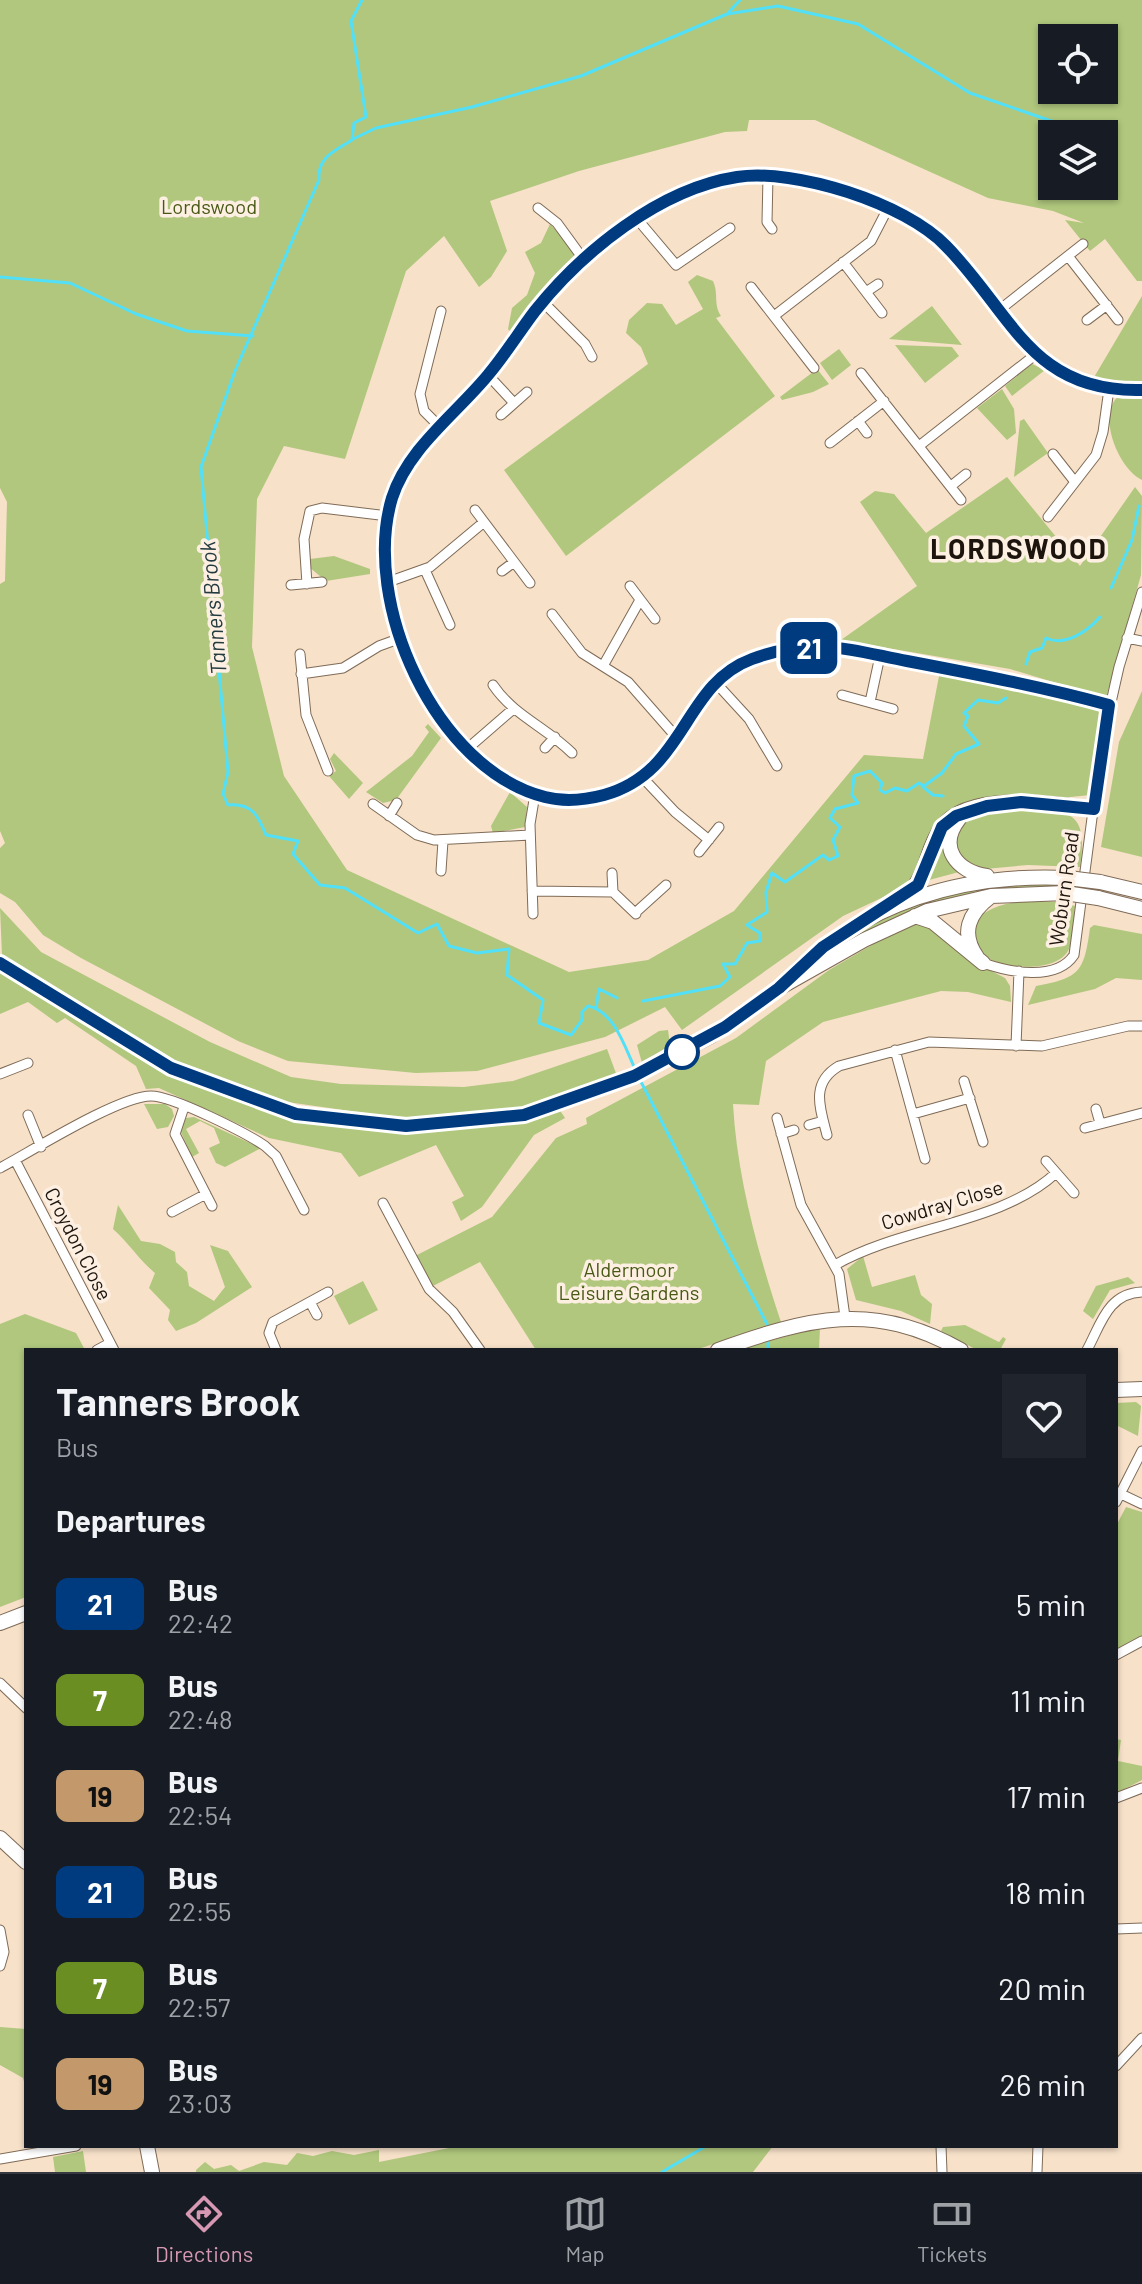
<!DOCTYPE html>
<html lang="en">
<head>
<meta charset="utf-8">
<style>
  :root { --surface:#171b24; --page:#20242c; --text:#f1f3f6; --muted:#9ea1a6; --line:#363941; --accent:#d698b2 }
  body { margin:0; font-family:Barlow,sans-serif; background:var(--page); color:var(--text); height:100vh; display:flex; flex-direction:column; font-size:30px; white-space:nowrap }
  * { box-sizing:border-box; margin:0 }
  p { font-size:26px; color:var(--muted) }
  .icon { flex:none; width:44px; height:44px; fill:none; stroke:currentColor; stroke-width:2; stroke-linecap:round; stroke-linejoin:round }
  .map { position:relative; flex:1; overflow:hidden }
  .sheet { position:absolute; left:24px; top:1348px; width:1094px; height:800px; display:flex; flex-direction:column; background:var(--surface); border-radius:0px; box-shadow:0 2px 6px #0004 }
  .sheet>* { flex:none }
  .badge { padding:0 16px; border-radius:12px; font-size:28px; line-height:52px }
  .tools { position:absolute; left:1038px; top:24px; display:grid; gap:16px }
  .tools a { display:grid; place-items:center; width:80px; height:80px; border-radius:0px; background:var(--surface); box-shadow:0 2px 6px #0004; font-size:40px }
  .map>.badge { position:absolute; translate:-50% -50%; box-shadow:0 0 0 4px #fff }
  h2 { padding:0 32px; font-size:30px; line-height:72px }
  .round { display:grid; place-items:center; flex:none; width:84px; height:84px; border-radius:0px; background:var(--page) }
  .overview { display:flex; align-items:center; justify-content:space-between; height:136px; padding:0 32px }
  h1 { font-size:38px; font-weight:700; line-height:60px }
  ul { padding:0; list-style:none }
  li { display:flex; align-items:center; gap:24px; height:96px; padding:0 32px }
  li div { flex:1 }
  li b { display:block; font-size:30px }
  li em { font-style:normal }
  li .badge { min-width:88px; font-weight:700; text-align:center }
  .dock { display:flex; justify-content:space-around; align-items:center; height:112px; border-top:2px solid var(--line); background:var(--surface); font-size:22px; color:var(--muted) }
  .dock a { display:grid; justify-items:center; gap:4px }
  .dock .on { color:var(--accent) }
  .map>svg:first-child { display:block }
  .green { fill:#b0c77d; fill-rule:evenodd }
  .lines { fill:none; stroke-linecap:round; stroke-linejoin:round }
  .stream { stroke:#51e0f8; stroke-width:3 }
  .street-casing { stroke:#7f6b57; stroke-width:11 }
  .secondary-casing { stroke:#7f6b57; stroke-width:16 }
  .street { stroke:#fff; stroke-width:9 }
  .secondary { stroke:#fff; stroke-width:14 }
  .secondary-bridge-casing { stroke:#7f6b57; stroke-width:16; stroke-linecap:butt }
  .secondary-bridge { stroke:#fff; stroke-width:14 }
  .line-casing { stroke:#fff; stroke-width:18 }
  .line { stroke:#003b80; stroke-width:12 }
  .stop-dot { fill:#fff; stroke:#003b80; stroke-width:4 }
  .labels { text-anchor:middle; stroke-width:7; stroke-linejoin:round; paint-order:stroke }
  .park-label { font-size:20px; fill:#485916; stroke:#fdf0e2 }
  .street-label { font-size:20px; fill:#1d150d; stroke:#fdf0e2 }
  .water-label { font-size:22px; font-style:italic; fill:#233b3f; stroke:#fdf0e2 }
  .district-label { font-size:28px; font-weight:bold; letter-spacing:2px; fill:#1d150d; stroke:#fdf0e2 }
</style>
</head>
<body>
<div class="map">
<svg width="1142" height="2172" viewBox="0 0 1142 2172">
  <rect width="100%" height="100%" fill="#f7e1c9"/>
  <path class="green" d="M0,0H1142V281H1137L1105,239L1090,251L1065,220L1084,223L1053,211L988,198L815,120H749L747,131L725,132L579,171L490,201L507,251L491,277L479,287L444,236L406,271L345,459L284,446L257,499L252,647L284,776L347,870L569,972L648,960L734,911L864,755L923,759L940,671L1019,684L1103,712L1090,795L961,808L909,885L843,916L682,1030L665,1007L605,1037L477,1071L416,1073L288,1061L238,1041L81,958L43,935L15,902L0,893V848L5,843L0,831V584L5,581L7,502L0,488ZM1052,38H1104V90H1052ZM1052,134H1104V186H1052Z
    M550,224L568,243L578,260L530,309L512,334L508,329L512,308L527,295L535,273L525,252L541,243Z
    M697,275L713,281C719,294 713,304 721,316L716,318L775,396L566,556L504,470L648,364L641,347L626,333L629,320L647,303L662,304L676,325L703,309L688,282Z
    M1142,296V383L1093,379Z
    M932,306L962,345L889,339Z
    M895,345L952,347L959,356L925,383Z
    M839,349L851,365L832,380L820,363Z
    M1032,364L1045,370L1012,396L1005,386Z
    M817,369L829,384L813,392L782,400L780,397Z
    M1002,389L1014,409L1016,433L1007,440L977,408Z
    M1120,395H1142V480C1119,470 1095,413 1120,395Z
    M1024,419L1048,453L1014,477L1020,421Z
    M1007,477L1080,566L1135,487L1142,496L1141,575L1106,698L1010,669L841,640L917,586L860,502L875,491L894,494L926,533Z
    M334,556L370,569V574L326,581L309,567L310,559Z
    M1142,691V857L1101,847L1119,742Z
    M428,724L441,738L396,800L383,803L366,792L412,756L429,732L425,727Z
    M334,753L363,783L349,799L329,776L336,771L330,759Z
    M510,792L527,807L525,827L493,833L491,826Z
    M1017,807C1068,812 1089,807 1080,867L1028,865L974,870L953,847L963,820Z
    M944,830L959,872L929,880Z
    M1070,883L1069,890L1000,889L812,965C859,924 916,900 977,887C1006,880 1040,884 1070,883Z
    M1061,902L1075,906C1073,919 1075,937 1069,949C1058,973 1006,969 988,958C983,955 978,949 974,945V923C993,898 1032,901 1061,902Z
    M0,908L41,952L210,1042L291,1077L341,1084L464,1087L513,1081L607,1049L617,1076L518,1108L407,1119L280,1101L176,1064L2,955Z
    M911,922L924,923L970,960L1005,978L1010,986L1011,1002L968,992L941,991L823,1022L766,1061L759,1105L733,1104C737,1177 758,1253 781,1322L695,1350H536L480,1262L433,1286L415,1256L492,1217L556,1138L587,1124L586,1118L736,1038L829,970Z
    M1094,925L1142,934V980L1116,978L1095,989L1028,1005L1036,986C1080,978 1084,972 1090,928Z
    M0,972L89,1024L294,1117L398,1131L559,1109L565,1118L534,1135L482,1207L461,1221L452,1202L464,1196L436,1145L359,1177L341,1153L269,1138L159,1088L146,1089L136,1066L65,1018L57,1023L28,1002L0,1014Z
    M668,1030L670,1045L642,1063L637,1045L659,1031Z
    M144,1104H165L172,1109L174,1116L168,1127L157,1129Z
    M194,1117L261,1148L225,1167L216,1163L209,1148L220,1143L214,1128L200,1121L186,1129L199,1153L192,1157L180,1130L186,1118Z
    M118,1205L141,1241L160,1244L175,1252L176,1262L187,1272L189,1286L214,1301L225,1287L210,1245L228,1251L252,1287L196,1323L176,1331L168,1320L170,1310L149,1288L155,1273C138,1259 130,1244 113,1229Z
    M863,1256L872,1287L915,1275L921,1295L932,1304L930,1324L901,1311L856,1300L847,1269Z
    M1128,1277L1135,1283L1110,1290L1093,1319L1083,1311L1096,1286Z
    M363,1281L378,1310L349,1325L334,1296Z
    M25,1314L76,1333L85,1350H26V1597L0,1607V1324Z
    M965,1325L999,1342L1003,1337L1006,1339L1000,1350H977L941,1331L943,1327Z
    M820,1327L819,1350H736Z
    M1136,1402L1141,1406L1138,1436L1116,1425V1403Z
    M1126,1507L1142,1512V1638L1116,1652V1526Z
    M1116,1739L1121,1740L1118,1761L1142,1766V1780L1119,1792H1116Z
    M0,2027L26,2029V2088L23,2078L0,2065Z
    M459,2146H773L753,2172H196V2170L205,2162L214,2169L231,2165L239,2171L264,2162L287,2165L297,2153L313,2156L332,2151L354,2155L379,2150V2162Z
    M83,2151L86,2172H55L53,2157Z"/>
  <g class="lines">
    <path class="stream" d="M362,0L351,21L366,117L354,123L352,140C335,151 317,157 319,180L235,371L201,467L228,772L223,794L228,805C252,803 258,815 266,835L298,841L293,854L320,885L345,888L418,933L437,924L449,946L477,953L509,949L507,975L543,1000L539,1023L571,1035L582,1020V1012L588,1006C614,1011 625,1047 635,1069
      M729,12L740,0
      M353,139L376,128L472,107L581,76L727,14L778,6L858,24L970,93L1060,124
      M0,277L70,283L136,314L187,331L253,336
      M1111,588L1132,540L1139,506
      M1026,664L1030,652L1042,648L1046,638C1065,647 1088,631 1100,617
      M922,786L933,795L943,796
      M643,1001L720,986L730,977L723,964H735L747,943L760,941V933L747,925L767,912L766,892L772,873L785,882L823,855L829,860L838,856L833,840L840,827L830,818L835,809L858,803L852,795L854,776L870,771L882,783L880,790L885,793L895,788L907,791L919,783L924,786L942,773L956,754L979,744L964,726L968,716L964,713L978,700L998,703L1006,698
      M596,1008L599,989L617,998
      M640,1080L767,1324
      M768,1350V1343
      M662,2172L706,2146"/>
    <g class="street-casing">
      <path id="street" d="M768,176L767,222L772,229
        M538,208L557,223L584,260
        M638,220L676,265L730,228
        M1068,256L1118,320
        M843,262L882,313
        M751,287L814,368
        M866,292L878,284
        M543,302L585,344L592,357
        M998,311L1083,244
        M774,316L871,241L887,210
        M1087,320L1107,305
        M861,373L961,500
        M488,375L514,403
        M501,415L527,392
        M858,421L867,433
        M440,427L424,411L420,394L441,311
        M830,443L884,401
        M919,446L1035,355
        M1053,454L1075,482
        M951,486L966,474
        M475,510L530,583
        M1048,517L1096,455L1103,432L1109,389
        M425,570L450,625
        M502,571L514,562
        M388,582L430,567L484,522
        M307,584L304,539L310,511L322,508L388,516
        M291,585L322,582
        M630,586L655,619
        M552,614L582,653L628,682L678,739
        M1127,638L1142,641
        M300,654L306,715L328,771
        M603,666L640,600
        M301,674L343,668L379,646L401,638
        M716,683L749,719L777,766
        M493,685C514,716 546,727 572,753
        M842,695L893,709
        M870,702L880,656
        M1109,705C1043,687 975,674 907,661C879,656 849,647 820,647C797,647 773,651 752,659C682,685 687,772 604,795C585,800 564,802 545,797C435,769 360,602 392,498C408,448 456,414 488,375C505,355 518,332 535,311C583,252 659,189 737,177C796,168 905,203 946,246C1012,314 1031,392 1142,389
        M545,748L555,737
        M467,749L512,710
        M643,778L675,812L709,840
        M373,804L417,835L434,840L530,835
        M389,816L397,803
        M699,852L719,827
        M441,871L443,841
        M612,873L613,892
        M532,891L613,892L636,914
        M635,913L666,885
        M533,914L530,824L535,794
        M983,963C1009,972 1056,982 1074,955L1102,742L1119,667L1142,592
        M1016,1046L1019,971
        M895,1050L925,1159
        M0,1074L28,1063
        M964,1081L983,1142
        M184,1107L175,1134L212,1206
        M1096,1109L1100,1123
        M913,1114L970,1098
        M28,1115L41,1147
        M777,1118L801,1205L839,1274L845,1317
        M809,1125L823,1121
        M1085,1128L1142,1113
        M781,1134L794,1130
        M827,1135C820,1108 810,1083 839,1066L929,1042L1042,1046L1128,1026H1142
        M15,1160L114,1350
        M1046,1161L1074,1193
        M0,1168C32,1151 119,1096 151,1096C173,1096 246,1133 265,1146L276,1156L304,1210
        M383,1203L429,1289L453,1312L480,1350
        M172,1212L206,1194
        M835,1265C903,1226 1001,1224 1056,1173
        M310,1302L317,1315
        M97,1350L110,1343
        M276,1350L269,1333L273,1322L328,1292
        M1087,1350C1101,1324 1108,1293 1142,1292
        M1121,1494L1142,1504
        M1116,1502L1142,1451
        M1116,1655L1142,1641
        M0,1683L26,1708
        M1116,1798L1142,1788
        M1116,1929L1142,1928
        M0,1930L4,1952L0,1966
        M1116,2066L1142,2038
        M941,2146L942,2172
        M0,2159L76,2146
        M1037,2172L1038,2146"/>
    </g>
    <g class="secondary-casing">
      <path id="secondary" d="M959,819C937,847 957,872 987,876
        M1100,882L1142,892
        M904,898C930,874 924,851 942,827C969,790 1055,804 1094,809
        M1098,898L1142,909
        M915,916L933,922L983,963
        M977,957C960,933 969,913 990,897
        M0,963L171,1068L296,1114L406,1126L524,1115L634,1076L711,1036L779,988L864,940L927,911L991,896L1065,893
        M788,979C863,902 963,873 1068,878
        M718,1350C808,1318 873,1300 961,1350
        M1116,1390L1142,1389
        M0,1623L26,1613
        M0,1838L26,1862
        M147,2146L152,2172"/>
    </g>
    <use href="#street" class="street"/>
    <use href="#secondary" class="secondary"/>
    <g class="secondary-bridge-casing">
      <path id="secondary-bridge" d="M1068,878L1100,882
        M1065,893L1098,898"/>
    </g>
    <use href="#secondary-bridge" class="secondary-bridge"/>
  </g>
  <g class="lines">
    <g class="line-casing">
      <path id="line" d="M0,963L171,1068L296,1114L406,1126L524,1115L634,1076L725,1027L779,988L823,947L918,885L942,827L956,816L987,806L1021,802L1094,809L1109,705C1043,687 975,674 907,661C879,656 849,647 820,647C797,647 773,651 752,659C682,685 687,772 604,795C585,800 564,802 545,797C435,769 361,602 392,498C408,448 456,414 488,375C505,355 519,332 535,311C582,252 659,189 737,177C795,168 905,203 946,246C1012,313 1031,393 1142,390"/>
    </g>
    <use href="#line" class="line"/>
  </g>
  <circle class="stop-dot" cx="682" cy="1052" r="16"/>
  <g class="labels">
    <g class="park-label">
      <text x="209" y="214">Lordswood</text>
      <text x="629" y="1277">Aldermoor<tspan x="629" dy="23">Leisure Gardens</tspan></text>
    </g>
    <g class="street-label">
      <text transform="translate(1064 889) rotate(-82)" y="7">Woburn Road</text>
      <text transform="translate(942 1205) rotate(-17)" y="7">Cowdray Close</text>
      <text transform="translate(78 1244) rotate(63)" y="7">Croydon Close</text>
    </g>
    <g class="water-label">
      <text transform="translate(213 608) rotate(-95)" y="8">Tanners Brook</text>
    </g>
    <g class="district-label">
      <text x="1019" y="559">LORDSWOOD</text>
    </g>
  </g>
</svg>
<div class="tools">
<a><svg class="icon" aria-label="locate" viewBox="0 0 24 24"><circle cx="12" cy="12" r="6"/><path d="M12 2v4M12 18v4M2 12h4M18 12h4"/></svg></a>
<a><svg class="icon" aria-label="layers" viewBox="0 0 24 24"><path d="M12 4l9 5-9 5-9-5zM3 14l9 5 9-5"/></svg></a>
</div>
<b class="badge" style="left:809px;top:648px;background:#003b80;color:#fff">21</b>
<section class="sheet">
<div class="overview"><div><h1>Tanners Brook</h1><p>Bus</p></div><a class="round"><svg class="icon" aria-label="heart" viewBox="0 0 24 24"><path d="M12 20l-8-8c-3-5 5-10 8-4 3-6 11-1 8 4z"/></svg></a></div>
<h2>Departures</h2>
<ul>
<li><span class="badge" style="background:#003b80;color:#fff">21</span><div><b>Bus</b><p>22:42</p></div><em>5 min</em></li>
<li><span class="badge" style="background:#6b8e23;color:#fff">7</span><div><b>Bus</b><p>22:48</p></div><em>11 min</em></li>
<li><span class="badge" style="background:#c3986a;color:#111">19</span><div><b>Bus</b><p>22:54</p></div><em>17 min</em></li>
<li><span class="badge" style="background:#003b80;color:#fff">21</span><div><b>Bus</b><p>22:55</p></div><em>18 min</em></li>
<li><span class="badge" style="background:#6b8e23;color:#fff">7</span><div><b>Bus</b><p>22:57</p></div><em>20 min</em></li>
<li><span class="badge" style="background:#c3986a;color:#111">19</span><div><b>Bus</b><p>23:03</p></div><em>26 min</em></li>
</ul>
</section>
</div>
<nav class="dock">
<a class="on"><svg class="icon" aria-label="directions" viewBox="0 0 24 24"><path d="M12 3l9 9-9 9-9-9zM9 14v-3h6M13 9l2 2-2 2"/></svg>Directions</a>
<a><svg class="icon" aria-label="map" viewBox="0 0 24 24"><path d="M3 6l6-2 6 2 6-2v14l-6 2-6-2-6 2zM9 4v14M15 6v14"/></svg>Map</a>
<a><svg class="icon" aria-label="tickets" viewBox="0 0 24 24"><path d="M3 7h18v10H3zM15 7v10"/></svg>Tickets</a>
</nav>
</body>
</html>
